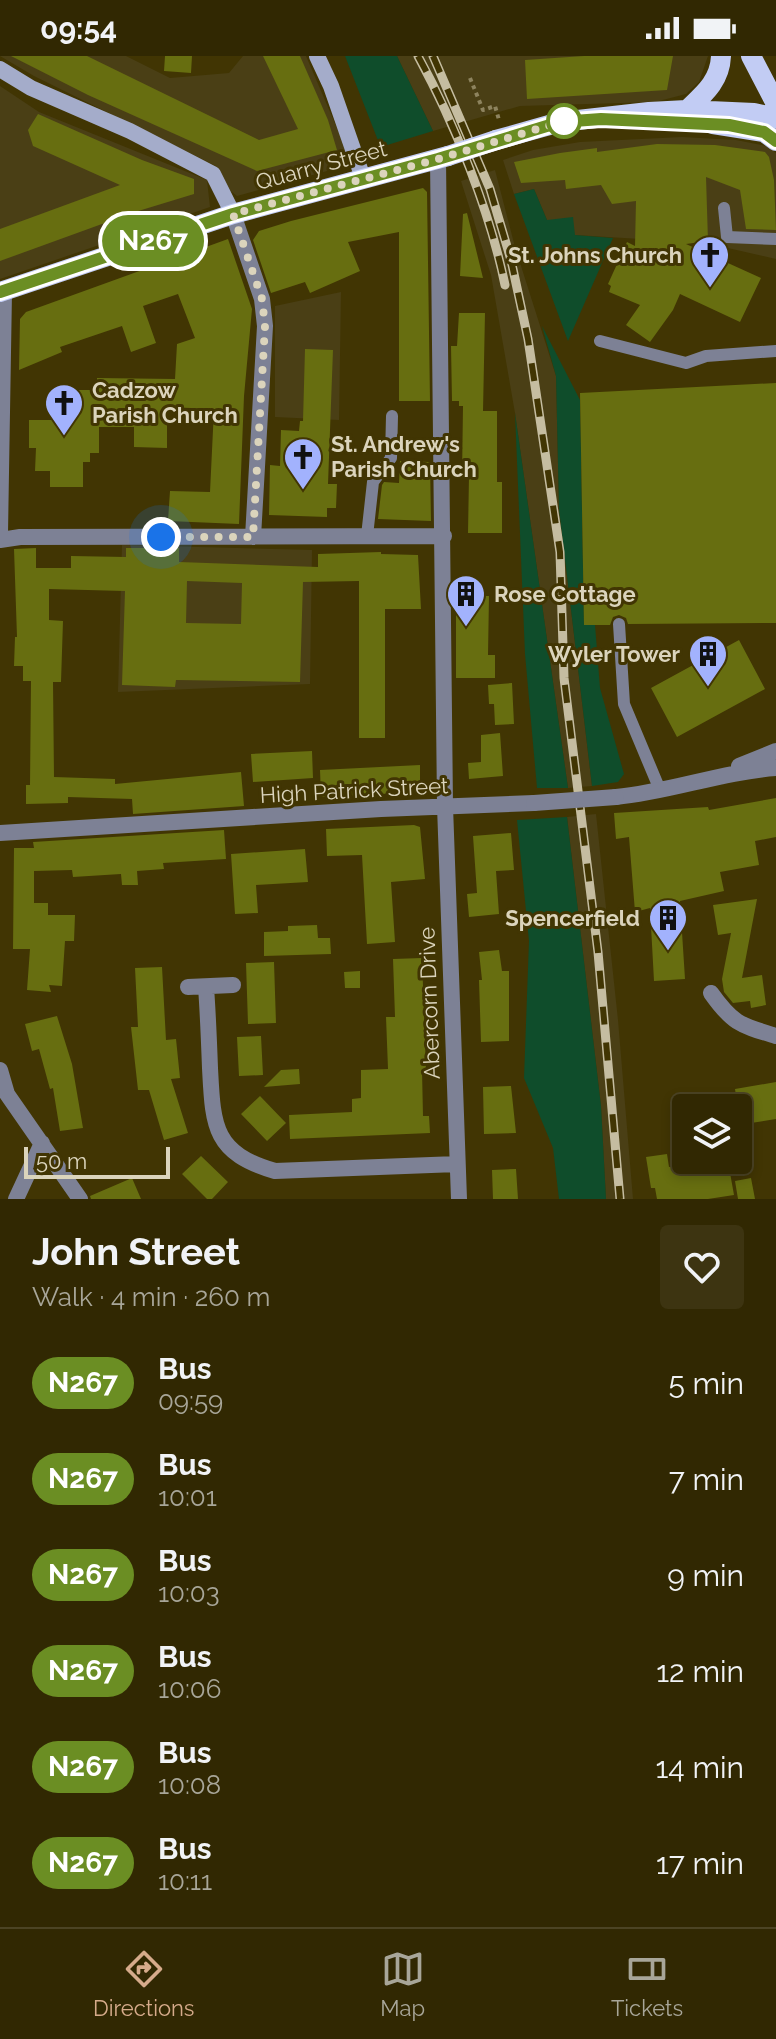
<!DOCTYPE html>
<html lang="en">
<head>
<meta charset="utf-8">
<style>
  :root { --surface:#312802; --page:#3d3411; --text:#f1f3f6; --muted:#a8a699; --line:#4c4424; --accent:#d6ab8b }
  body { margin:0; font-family:Raleway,sans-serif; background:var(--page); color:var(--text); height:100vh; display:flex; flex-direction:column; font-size:30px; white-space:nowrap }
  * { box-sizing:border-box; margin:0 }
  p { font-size:26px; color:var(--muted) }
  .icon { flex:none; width:44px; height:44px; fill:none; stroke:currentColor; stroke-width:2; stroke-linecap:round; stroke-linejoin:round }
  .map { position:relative; height:1143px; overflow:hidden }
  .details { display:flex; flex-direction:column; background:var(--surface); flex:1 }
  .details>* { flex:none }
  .badge { padding:0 16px; border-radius:26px; font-size:28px; line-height:52px }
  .tools { position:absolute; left:672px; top:1038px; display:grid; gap:16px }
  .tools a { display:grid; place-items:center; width:80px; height:80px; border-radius:8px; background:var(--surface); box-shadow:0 4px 12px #0003,0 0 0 2px var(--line); font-size:40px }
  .scale { position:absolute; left:24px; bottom:20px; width:146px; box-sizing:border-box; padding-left:8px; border:4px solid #dbd4bc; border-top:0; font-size:22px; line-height:28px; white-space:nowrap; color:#dbd4bc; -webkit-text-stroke:6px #413503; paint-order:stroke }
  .you { position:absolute; width:40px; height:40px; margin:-20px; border:6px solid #fff; border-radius:50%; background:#1a73e8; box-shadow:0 0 0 12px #1a73e833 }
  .map>.badge { position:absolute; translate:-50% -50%; box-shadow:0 0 0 4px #fff }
  .round { display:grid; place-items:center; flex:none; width:84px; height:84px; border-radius:8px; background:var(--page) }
  .head { display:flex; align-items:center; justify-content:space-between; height:136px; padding:0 32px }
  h1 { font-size:38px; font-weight:700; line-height:60px }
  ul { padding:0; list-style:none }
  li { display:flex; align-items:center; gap:24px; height:96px; padding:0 32px }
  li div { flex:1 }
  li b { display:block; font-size:30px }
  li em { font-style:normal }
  li .badge { min-width:88px; font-weight:700; text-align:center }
  .status { display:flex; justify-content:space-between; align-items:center; height:56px; padding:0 40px; background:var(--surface); direction:ltr }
  .status svg { height:22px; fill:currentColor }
  .dock { display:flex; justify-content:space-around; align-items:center; height:112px; border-top:2px solid var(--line); background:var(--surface); font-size:22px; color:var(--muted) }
  .dock a { display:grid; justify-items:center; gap:4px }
  .dock .current { color:var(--accent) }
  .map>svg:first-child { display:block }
  .built { fill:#4a3f15 }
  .green { fill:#0f4d2b }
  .building { fill:#676e10; fill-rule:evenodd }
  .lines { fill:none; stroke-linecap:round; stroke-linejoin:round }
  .path { stroke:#8d835e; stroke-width:4; stroke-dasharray:4 4; stroke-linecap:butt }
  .lane { stroke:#7d8195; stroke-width:12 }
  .street { stroke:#7d8195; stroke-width:16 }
  .secondary { stroke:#a4acca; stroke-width:16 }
  .primary { stroke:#c2ccf4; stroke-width:20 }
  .rail-casing { stroke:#c5bda1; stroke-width:9 }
  .rail { stroke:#413503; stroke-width:6; stroke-dasharray:18; stroke-linecap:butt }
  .street-bridge { stroke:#7d8195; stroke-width:16 }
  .primary-bridge { stroke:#c2ccf4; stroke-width:20 }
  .line-casing { stroke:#fff; stroke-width:18 }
  .line { stroke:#6b8e23; stroke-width:12 }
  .walk { stroke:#dbd4bc; stroke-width:8; stroke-dasharray:0 14.4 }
  .stop-dot { fill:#fff; stroke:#6b8e23; stroke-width:4 }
  .labels { text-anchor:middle; stroke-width:6; stroke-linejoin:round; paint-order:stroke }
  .street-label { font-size:22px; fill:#dbd4bc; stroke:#413503 }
  .poi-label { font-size:22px; font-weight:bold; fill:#dbd4bc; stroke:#413503; text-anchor:end }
</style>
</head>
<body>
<div class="status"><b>09:54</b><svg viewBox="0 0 49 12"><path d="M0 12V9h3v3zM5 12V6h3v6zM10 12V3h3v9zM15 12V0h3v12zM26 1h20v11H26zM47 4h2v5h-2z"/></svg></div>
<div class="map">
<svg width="776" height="1143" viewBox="0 0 776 1143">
  <rect width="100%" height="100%" fill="#413503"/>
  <path class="built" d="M0,0H126L170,22L229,17L243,0H306L349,100L345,110L237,140L228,133L216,110L34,20Z
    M397,0H708L699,26L686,38L655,46L520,50L433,75Z
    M0,30L39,56L207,124L210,151L0,223Z
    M682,81L736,84L767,90L776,97V203L706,187L575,179L547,164L534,133L514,138L503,104L533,94L580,86Z
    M495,114L515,191L556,320L559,453L592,730L568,732L515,357L491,219L461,125Z
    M341,236L339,364L275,361V250Z
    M122,489L312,494L310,628L118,636Z
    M596,758L618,964L633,1143H606L601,1050L567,761Z"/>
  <path class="green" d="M345,0H397L433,75L384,90L379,87Z
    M534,133L547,164L573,161L575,179L613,182L568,285L514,138Z
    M542,270L580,344L584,568L595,569L600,632L624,718L618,726L592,730L559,453L556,320Z
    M515,357L568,732H537L525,598Z
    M567,761L601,1050L606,1143H559L553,1092L524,1022L529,885L517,764Z"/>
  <path class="building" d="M11,0H87L259,84L298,73L263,0H300L328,64L337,94L257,115L88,39Z
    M165,0H192L191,17L164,15Z
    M584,0H673L667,34L527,43L525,4Z
    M38,58L142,104L194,123V138L135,156L0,205V173L120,129L33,90L28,74Z
    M657,88L715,89L765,96L769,101L774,124L776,174L746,173L740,134L706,121L708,185L686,188L761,222L740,266L680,238L673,254L650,286L626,269L640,249L609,236L611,230L608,228L627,186L635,190L636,145L612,148L601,129L566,133L565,124L521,127L514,106L560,97L597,92V96Z
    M423,132L427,136L430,345H399V176L348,186L360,215L310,237L305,226L271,237L253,184L259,175L291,165Z
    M467,157L483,222L460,220L463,158Z
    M228,183L252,253L244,340L239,468L168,465L170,435L210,436L214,353L167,351V392L134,391V371H99V397H90V406H83V431H50V415H35L36,392H29V364H53V348H75V334H97V322L175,323L177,288L195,282L178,238L143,250L156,287L131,296L122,270L60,291L62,296L19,314L20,263L26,256Z
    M459,257H485L483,355H497V426H502V477H468L469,420H462L463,350H459V345H452L451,290H457Z
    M305,293L333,294L328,428H337L336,452H327V461L269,459L270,409L280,410L281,374L299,375L300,365H303Z
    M776,327V567L628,568L626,562L619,559L613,561L610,569H584L580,337Z
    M400,405L430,406L431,465L378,463L382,429L384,426L399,427Z
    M36,492V512H71V500L126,501V492H179V506L318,511V498L381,496V498L418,499L421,553H385V682H359V525L303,526L300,626L176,624L175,631L122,629L125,535L49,533V564L63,565L61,626H53L54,721L115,723V728L241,716L244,750L133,758L132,743L68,741V747L26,748V729H30L31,625H23V610H14L15,581H17L14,493ZM187,525L242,527L241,568L186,567Z
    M456,527H478V540H489L488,599H495V622H456Z
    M739,584L765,633L677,681L651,632Z
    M512,627L514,668L495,669L494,648H489L488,629Z
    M500,677L503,720L469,723L468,707L481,706V679Z
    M312,695L313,722L253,726L251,698Z
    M420,709V736L321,741L320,714Z
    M776,742V781L755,785L759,809L720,816L724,835L680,845L685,923L654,925L650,852L635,856L629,781L616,783L614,757L708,751L709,754Z
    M414,769L420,771L425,823L391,826L395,886L367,888L362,799L327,800L326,773Z
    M224,774L226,803L163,807L164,813L137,815L138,829H122L121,818L73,821L72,814L34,815V847H48V859H75L74,885H65L62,930L49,929L51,936L27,934L30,893H13L14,792H34L33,786Z
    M511,777L514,814L496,815L499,858L469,861L467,838L477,837L473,780Z
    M305,793L308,826L256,829L258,857L235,858L231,798Z
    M757,843L742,922L762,919L766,949L751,952L750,945L733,947L724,936L722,923L731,877L718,879L713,849Z
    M317,869L318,882H330L331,898L264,900V876L288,875V870Z
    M499,894L502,915H509V985L481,986L479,924H482L479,896Z
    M422,902L426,1014H422L423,1060H429L430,1077L290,1083L289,1059L352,1056V1043L361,1042V1014L388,1013L386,961H395L393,903Z
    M274,906L276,967L248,968L246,907Z
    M162,911L166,984L176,983L180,1022L171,1023L188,1077L164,1084L149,1034H138L131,971H138L135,912Z
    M360,915V932H345L344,916Z
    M57,960L72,1008L83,1072L60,1075L53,1032L50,1033L39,993L32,995L25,968Z
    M261,980L263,1019L239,1020L237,981Z
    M299,1013L300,1028L264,1031L281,1014Z
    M776,1026V1063L751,1067L749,1051L738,1053L735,1033Z
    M511,1030L516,1077L484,1078L483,1031Z
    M260,1040L286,1067L267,1085L241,1058Z
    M667,1098L669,1111L719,1104L721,1113L729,1111L734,1139L708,1143H657L655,1132H651L646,1101Z
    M201,1100L228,1126L212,1143H207L182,1118Z
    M516,1113L518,1143H493L492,1114Z
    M132,1122L141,1143H91L90,1140Z
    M751,1122L755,1143H738L735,1125Z"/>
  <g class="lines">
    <path class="path" d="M470,22L483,54L495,50L499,64"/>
    <path class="lane" d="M724,152L727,181L776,183
      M600,285L686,307L706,300L776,295
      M367,480L373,426L391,402L392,360
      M619,568L624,648L660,734"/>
    <path class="street" d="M438,103L445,750L459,1143
      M233,158L262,243L265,270L253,481
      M0,477L4,236
      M0,484L20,481L444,480
      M739,710L776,695
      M616,741C670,736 721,716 776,712
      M0,777L381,753L534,747
      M188,931L233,929
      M206,931C208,958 209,985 210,1012C213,1070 213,1097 275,1115L457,1108
      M711,937C733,968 740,969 776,980
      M0,1014L7,1038L80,1143
      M16,1143L42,1087"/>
    <path class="secondary" d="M317,0L331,30L363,122
      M0,13L31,32L130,75L213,118L233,158"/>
    <path class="primary" d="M751,0L776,48
      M687,54C704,38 720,25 721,0
      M713,68L764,76L776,85
      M496,84L560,66L649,56L687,54L754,57L776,62
      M0,236L233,158L448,100"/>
    <g class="rail-casing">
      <path id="rail" d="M418,0C454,66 490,155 505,229
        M433,0L490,133L511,204L528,283L560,496L564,622L598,896L620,1143"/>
    </g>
    <use href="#rail" class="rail"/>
    <path class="street-bridge" d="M534,747L616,741"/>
    <path class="primary-bridge" d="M448,100L496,84"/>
  </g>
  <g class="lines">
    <g class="line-casing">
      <path id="line" d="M0,236L233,158L438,103L560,66L601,63L729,69L764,76L776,85"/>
    </g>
    <use href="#line" class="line"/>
    <path class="walk" d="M161,481H253L265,270L262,243L233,158L438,103L564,65"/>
  </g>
  <defs>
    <g id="church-pin" transform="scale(2)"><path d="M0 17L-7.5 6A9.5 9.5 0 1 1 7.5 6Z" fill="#a2b2fd" stroke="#413503"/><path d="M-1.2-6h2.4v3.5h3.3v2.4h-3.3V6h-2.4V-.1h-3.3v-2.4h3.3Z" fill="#111"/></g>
    <g id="building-pin" transform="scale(2)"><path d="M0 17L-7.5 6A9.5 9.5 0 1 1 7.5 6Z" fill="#a2b2fd" stroke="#413503"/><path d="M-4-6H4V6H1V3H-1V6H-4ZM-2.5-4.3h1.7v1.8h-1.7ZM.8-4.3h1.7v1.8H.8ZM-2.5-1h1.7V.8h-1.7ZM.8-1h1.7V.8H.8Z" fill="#111"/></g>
  </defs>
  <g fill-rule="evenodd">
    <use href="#church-pin" x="710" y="199"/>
    <use href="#church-pin" x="64" y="347"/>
    <use href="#church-pin" x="303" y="401"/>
    <use href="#building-pin" x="466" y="538"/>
    <use href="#building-pin" x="708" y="598"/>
    <use href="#building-pin" x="668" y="862"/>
  </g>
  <circle class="stop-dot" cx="564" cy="65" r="16"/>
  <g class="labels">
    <g class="street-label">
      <text transform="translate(321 109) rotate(-15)" y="8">Quarry Street</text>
      <text transform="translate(354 734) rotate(-3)" y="8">High Patrick Street</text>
      <text transform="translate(429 947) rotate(-92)" y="8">Abercorn Drive</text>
    </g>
    <g class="poi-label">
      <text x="682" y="207">St. Johns Church</text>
      <text x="92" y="342" text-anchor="start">Cadzow<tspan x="92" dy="25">Parish Church</tspan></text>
      <text x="331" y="396" text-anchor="start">St. Andrew's<tspan x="331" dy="25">Parish Church</tspan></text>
      <text x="494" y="546" text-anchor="start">Rose Cottage</text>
      <text x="680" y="606">Wyler Tower</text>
      <text x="640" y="870">Spencerfield</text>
    </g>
  </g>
</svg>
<div class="tools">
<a><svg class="icon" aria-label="layers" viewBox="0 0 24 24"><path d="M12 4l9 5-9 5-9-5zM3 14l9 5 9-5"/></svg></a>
</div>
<div class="scale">50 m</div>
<div class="you" style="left:161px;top:481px"></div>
<b class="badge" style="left:153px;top:185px;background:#6b8e23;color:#fff">N267</b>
</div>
<section class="details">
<div class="head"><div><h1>John Street</h1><p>Walk · 4 min · 260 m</p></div><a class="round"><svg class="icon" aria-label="heart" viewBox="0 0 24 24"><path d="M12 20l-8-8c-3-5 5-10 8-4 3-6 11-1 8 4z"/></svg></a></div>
<ul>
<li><span class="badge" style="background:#6b8e23;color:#fff">N267</span><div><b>Bus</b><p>09:59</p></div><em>5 min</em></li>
<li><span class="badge" style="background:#6b8e23;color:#fff">N267</span><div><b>Bus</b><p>10:01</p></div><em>7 min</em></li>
<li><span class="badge" style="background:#6b8e23;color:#fff">N267</span><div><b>Bus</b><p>10:03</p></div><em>9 min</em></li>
<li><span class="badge" style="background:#6b8e23;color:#fff">N267</span><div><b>Bus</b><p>10:06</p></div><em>12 min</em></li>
<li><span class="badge" style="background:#6b8e23;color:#fff">N267</span><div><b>Bus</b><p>10:08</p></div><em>14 min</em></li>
<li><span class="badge" style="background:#6b8e23;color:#fff">N267</span><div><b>Bus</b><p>10:11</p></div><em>17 min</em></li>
</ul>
</section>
<nav class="dock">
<a class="current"><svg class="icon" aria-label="directions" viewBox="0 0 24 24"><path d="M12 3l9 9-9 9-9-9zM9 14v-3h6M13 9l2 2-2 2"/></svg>Directions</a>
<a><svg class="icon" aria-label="map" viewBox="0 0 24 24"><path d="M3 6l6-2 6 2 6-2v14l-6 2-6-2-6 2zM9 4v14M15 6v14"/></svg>Map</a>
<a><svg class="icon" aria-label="tickets" viewBox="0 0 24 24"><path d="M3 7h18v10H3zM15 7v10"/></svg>Tickets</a>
</nav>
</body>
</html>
